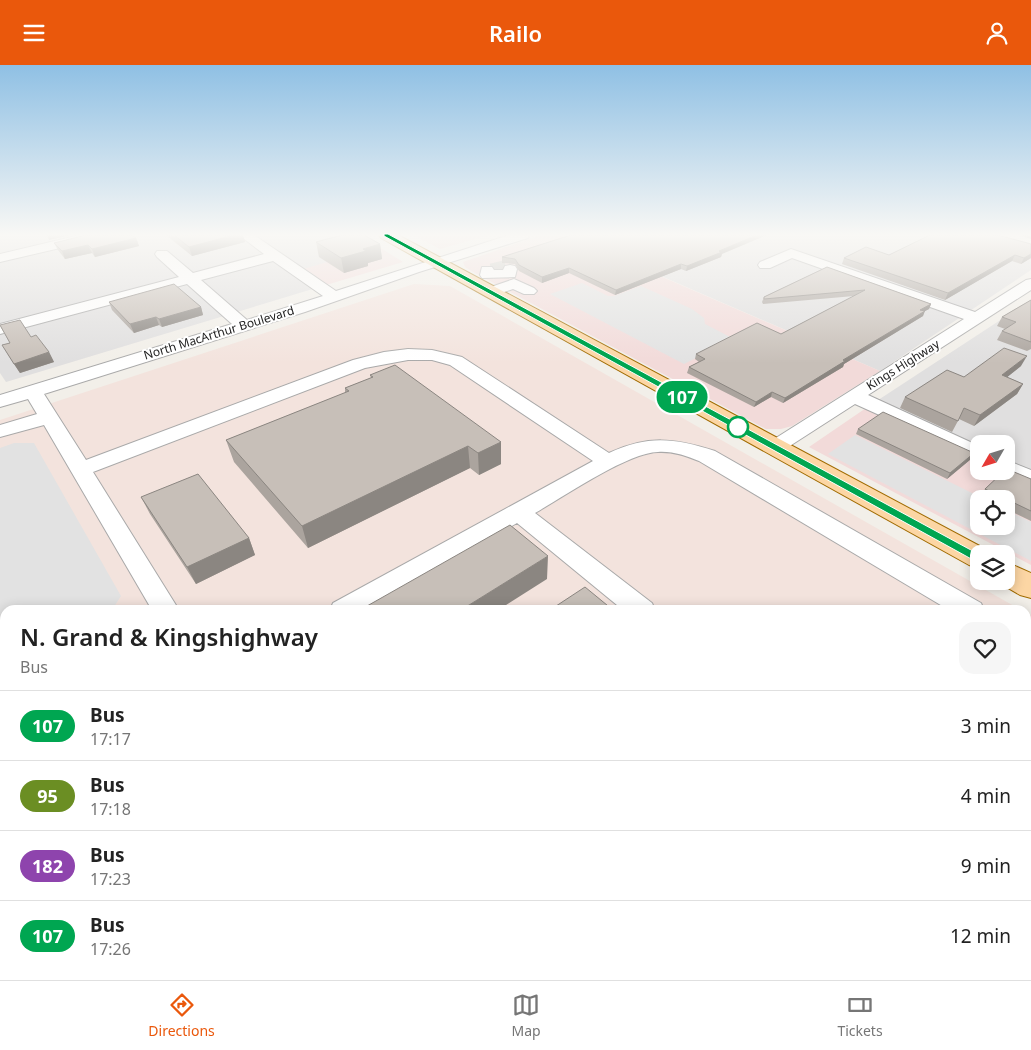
<!DOCTYPE html>
<html lang="en">
<head>
<meta charset="utf-8">
<style>
  :root { --surface:#fff; --page:#f6f6f6; --text:#222; --muted:#767676; --line:#e0e0e0; --accent:#ea580c }
  body { margin:0; font-family:"Noto Sans",sans-serif; background:var(--page); color:var(--text); height:100vh; display:flex; flex-direction:column; font-size:19px; white-space:nowrap }
  * { box-sizing:border-box; margin:0 }
  p { font-size:16px; color:var(--muted) }
  .icon { flex:none; width:28px; height:28px; fill:none; stroke:currentColor; stroke-width:2; stroke-linecap:round; stroke-linejoin:round }
  .map { position:relative; flex:1; overflow:hidden }
  .drawer { position:absolute; left:0px; top:540px; width:1031px; height:375px; display:flex; flex-direction:column; background:var(--surface); border-radius:15px 15px 0 0; box-shadow:0 2px 12px #0003 }
  .drawer>* { flex:none }
  .badge { padding:0 10px; border-radius:16px; font-size:18px; line-height:32px }
  .needle { width:32px; rotate:231deg }
  .buttons { position:absolute; left:970px; top:370px; display:grid; gap:10px }
  .buttons a { display:grid; place-items:center; width:45px; height:45px; border-radius:10px; background:var(--surface); box-shadow:0 2px 12px #0003; font-size:25px }
  .map>.badge { position:absolute; translate:-50% -50%; box-shadow:0 0 0 2px #fff }
  .round { display:grid; place-items:center; flex:none; width:52px; height:52px; border-radius:15px; background:var(--page) }
  .overview { display:flex; align-items:center; justify-content:space-between; height:85px; padding:0 20px }
  h1 { font-size:24px; font-weight:600; line-height:38px }
  ul { padding:0; list-style:none }
  li { display:flex; align-items:center; gap:15px; height:70px; padding:0 20px; border-top:1px solid var(--line) }
  li div { flex:1 }
  li b { display:block; font-size:19px }
  li em { font-style:normal }
  li .badge { min-width:55px; font-weight:700; text-align:center }
  header { display:flex; justify-content:space-between; align-items:center; height:65px; padding:0 20px; background:var(--accent); color:#fff; font-size:22px; font-weight:600 }
  .menu { display:flex; justify-content:space-around; align-items:center; height:70px; border-top:1px solid var(--line); background:var(--surface); font-size:14px; color:var(--muted) }
  .menu a { display:grid; justify-items:center; gap:2px }
  .menu .active { color:var(--accent) }
  .map>svg:first-child { display:block }
  .residential { fill:#e0dfdf }
  .commercial { fill:#f2dad9; fill-rule:evenodd }
  .military { fill:#f3e3dd }
  .parking { fill:#e2e2e2 }
  .lines { fill:none; stroke-linecap:round; stroke-linejoin:round }
  .minor-tunnel { stroke:#c8c6c1; stroke-width:15; stroke-dasharray:15 8; stroke-linecap:butt }
  .minor-casing { stroke:#a9a9a9; stroke-width:2 }
  .major-casing { stroke:#a06b00; stroke-width:2 }
  .path-far1 { stroke:#fa8072; stroke-width:4; stroke-dasharray:3 3; stroke-linecap:butt }
  .path { stroke:#fa8072; stroke-width:5; stroke-dasharray:4 4; stroke-linecap:butt }
  .minor { fill:#fff; fill-rule:evenodd }
  .major { fill:#fcd6a4; fill-rule:evenodd }
  .wall { fill:#aba49e }
  .shaded-wall { fill:#8b8681 }
  .building { fill:#c7bfb8; stroke:#8b8681 }
  .line { fill:#00a651; stroke:#fff }
  .stop-dot { fill:#fff; stroke:#00a651; stroke-width:2.5 }
  .labels { text-anchor:middle; stroke-width:4; stroke-linejoin:round; paint-order:stroke }
  .far-street-label { font-size:12px; fill:#222; stroke:#fff }
</style>
</head>
<body>
<header><svg class="icon" aria-label="menu" viewBox="0 0 24 24"><path d="M4 6h16M4 12h16M4 18h16"/></svg>Railo<svg class="icon" aria-label="person" viewBox="0 0 24 24"><circle cx="12" cy="8" r="4"/><path d="M4 21q1-7 8-7t8 7"/></svg></header>
<div class="map">
<svg width="1031" height="915" viewBox="0 0 1031 915">
  <rect width="100%" height="100%" fill="#f2efe9"/>
  <path class="residential" d="M0,170H78L0,188Z
    M107,170H358L316,223L6,317L0,308V196Z
    M633,170H970L1031,188V205L880,306L629,197Z
    M1031,235V416L1006,405V379H979V392L869,341Z"/>
  <path class="commercial" d="M413,170H490L440,184Z
    M541,170H633L630,198L880,306L792,361L781,364H766L475,208L465,202L463,197Z
    M379,182L403,197L316,223L293,207Z
    M869,341L979,392V406H1006L1031,416V500L809,382ZM979,434H1006V461H979Z"/>
  <path class="military" d="M414,219L450,221L1021,545H5V910H1026V548L1031,550V915H0V355Z"/>
  <path class="parking" d="M582,218L608,231H614L641,221L692,244L704,253L705,259L734,274L684,299L550,229Z
    M855,370L984,434H979V461H1006V445L1031,457V496L828,389Z
    M14,378H34L121,531L112,545H5V604L0,607V383Z"/>
  <g class="lines">
    <path class="minor-tunnel" d="M497,197L499,205"/>
    <g class="minor-casing">
      <path id="minor" d="M80,170H104L103,173L0,197V189Z
        M239,170H254L336,226L509,170H529L528,173L419,207L305,247L44,329L86,395L353,295L384,287L408,284L432,285L462,292L609,388C648,370 674,373 715,386L981,538L984,545H949L699,396C686,391 673,386 658,387C627,388 565,431 535,448L652,538L655,545H623L517,458L365,545H330L333,538L593,396L450,300L432,295H408L365,303L93,407L179,545H152L44,360L0,372V360L37,349L28,334L0,342V330L232,259L187,219L0,269V259L179,212L157,192L155,189L157,186H167L193,208L264,189ZM273,196L323,231L247,255L201,215Z
        M791,184L975,247L1026,215L1031,214V225L868,330L979,381V395L855,339L782,386L775,388L768,386L765,382L768,378L964,254L792,193L770,203H760L758,200L760,197Z
        M510,200L515,201L517,204L515,212L482,213L480,210L482,202H492L494,205H503L505,201Z
        M514,214L534,223L537,226L534,229H524L513,224L490,232L485,230L482,227L485,224Z
        M1006,395L1031,405V421L998,407L1006,406Z
        M1026,566L1031,567V591L1026,590Z
        M1026,835L1031,837V876L1026,874Z
        M362,910H403L405,915H364Z"/>
    </g>
    <g class="major-casing">
      <path id="major" d="M379,170H398L989,486L991,489H979V503L969,500L381,173Z
        M1006,497L1031,508V533L1020,530L996,516H1006Z"/>
    </g>
    <path class="path-far1" d="M0,631L5,645"/>
    <path class="path" d="M0,697L5,694
      M0,878L5,874"/>
    <use href="#minor" class="minor"/>
    <use href="#major" class="major"/>
  </g>
  <path class="wall" d="M166,170H243L245,177L192,191Z
    M924,170H998L1031,179V193L1021,199L1012,196L945,235L842,199L844,193L889,190L928,171Z
    M1018,170H1031V174Z
    M136,173L139,181L95,192L92,188L65,194L58,185L54,178Z
    M316,177L380,179L382,194L368,198V201L344,208L319,192Z
    M722,189L721,192L686,206L681,204L615,230L569,208L542,218L519,206L515,199L502,198V192Z
    M827,202L931,239L929,244L924,246L923,251L844,299L843,302L783,338L771,332L754,342L687,308L689,302L699,297L695,294L696,289L781,269L854,231L763,239L762,237L764,232Z
    M1031,235V284L1027,286L997,275L1002,266L1005,264L997,261L1002,252Z
    M109,237L201,242L203,250L162,262L159,260L134,268L112,245Z
    M0,261L31,272L49,287L54,297L20,308L2,280L10,278Z
    M1021,301L1007,312L1023,319L1017,329L974,361L959,354L952,367L900,343L905,332L964,312Z
    M370,310L501,377V399L479,410L470,403L308,483L234,397L226,375L345,328V323L371,313Z
    M858,364L971,394L947,414L856,369Z
    M1031,414V456L1006,444V434H986L981,431L985,424Z
    M141,432L249,473L255,490L196,519L150,449Z"/>
  <path class="shaded-wall" d="M47,170H71L49,175Z
    M234,170H243L245,177L192,191L189,182Z
    M757,170H767L722,189L721,192L686,206L687,201L719,186Z
    M136,173L139,181L95,192L92,184Z
    M380,179L382,194L368,198V201L344,208L341,193L363,184Z
    M88,180L92,188L65,194L62,186Z
    M1031,189V193L1021,199L1024,193Z
    M1015,190L1012,196L945,235L948,228Z
    M681,199V204L615,230L616,225Z
    M569,203V208L542,218V212Z
    M931,239L929,244L918,250L920,245Z
    M201,242L203,250L162,262L159,254Z
    M925,246L923,251L844,299L843,302L783,338L785,333L843,295Z
    M156,252L159,260L134,268L130,259Z
    M49,287L54,297L20,308L14,299Z
    M1027,291L1021,301L996,321L1002,310Z
    M1023,319L1017,329L974,361L980,350Z
    M772,327L771,332L754,342L756,337Z
    M501,377V399L479,410L478,388Z
    M468,381L470,403L308,483L302,461Z
    M974,388L971,394L947,414L950,408Z
    M249,473L255,490L196,519L187,502Z
    M548,491L547,514L498,545H461Z
    M279,910H307V911L303,915H273Z"/>
  <path class="building" d="M86,170H132L136,173L92,184L88,180L62,186L54,178Z
    M174,170H234L189,182Z
    M342,170H364L380,179L363,184L366,186L341,193L316,177Z
    M571,170H757L719,186L722,187L687,201L681,199L616,225L569,203L542,212L519,200L515,194L502,192Z
    M930,170H998L1031,179V189L1024,193L1015,190L948,228L844,193L866,182L889,190Z
    M827,202L931,239L920,245L925,246L843,295L845,296L785,333L772,327L756,337L689,302L705,294L696,289L757,258L781,269L865,225L764,234V232Z
    M174,219L201,242L159,254L156,252L130,259L109,237Z
    M1031,235V277L1002,266L1016,257L1002,252Z
    M20,255L31,272L36,270L49,287L14,299L2,280L10,278L0,260Z
    M1004,283L1027,291L1002,310L1023,319L980,350L964,343L958,356L905,332L947,305L964,312Z
    M395,300L501,377L478,388L468,381L302,461L226,375L349,326L345,323L373,312L370,310Z
    M883,347L974,388L950,408L858,364Z
    M1006,404H1007L1031,414V446L985,424L1004,406H1006Z
    M198,409L249,473L187,502L141,432Z
    M510,460L548,491L461,545H360Z
    M585,522L613,545H550Z
    M5,878V910H279L273,915H0V882Z
    M535,910H958L955,915H532L531,914Z"/>
  <linearGradient id="sky" x2="0" y2="1"><stop stop-color="#8fc0e4"/><stop offset="0.57" stop-color="#f9f8f5"/><stop offset="1" stop-color="#f9f8f5" stop-opacity="0"/></linearGradient>
  <rect width="1031" height="298" fill="url(#sky)"/>
  <path class="line" d="M384,169H388L982,491L984,493L979,497L975,496L384,171Z"/>
  <circle class="stop-dot" cx="738" cy="362" r="10"/>
  <g class="labels">
    <g class="far-street-label">
      <text transform="translate(219 268) rotate(-17)" y="4">North MacArthur Boulevard</text>
      <text transform="translate(903 300) rotate(-32)" y="4">Kings Highway</text>
    </g>
  </g>
</svg>
<div class="buttons">
<a><svg class="needle" viewBox="-14 -14 28 28"><path d="M0-13l5 13h-10z" fill="#e53935"/><path d="M0 13l5-13h-10z" fill="#767676"/></svg></a>
<a><svg class="icon" aria-label="locate" viewBox="0 0 24 24"><circle cx="12" cy="12" r="6"/><path d="M12 2v4M12 18v4M2 12h4M18 12h4"/></svg></a>
<a><svg class="icon" aria-label="layers" viewBox="0 0 24 24"><path d="M12 4l9 5-9 5-9-5zM3 14l9 5 9-5"/></svg></a>
</div>
<b class="badge" style="left:682px;top:332px;background:#00a651;color:#fff">107</b>
<section class="drawer">
<div class="overview"><div><h1>N. Grand &amp; Kingshighway</h1><p>Bus</p></div><a class="round"><svg class="icon" aria-label="heart" viewBox="0 0 24 24"><path d="M12 20l-8-8c-3-5 5-10 8-4 3-6 11-1 8 4z"/></svg></a></div>
<ul>
<li><span class="badge" style="background:#00a651;color:#fff">107</span><div><b>Bus</b><p>17:17</p></div><em>3 min</em></li>
<li><span class="badge" style="background:#6b8e23;color:#fff">95</span><div><b>Bus</b><p>17:18</p></div><em>4 min</em></li>
<li><span class="badge" style="background:#8e44ad;color:#fff">182</span><div><b>Bus</b><p>17:23</p></div><em>9 min</em></li>
<li><span class="badge" style="background:#00a651;color:#fff">107</span><div><b>Bus</b><p>17:26</p></div><em>12 min</em></li>
</ul>
</section>
</div>
<nav class="menu">
<a class="active"><svg class="icon" aria-label="directions" viewBox="0 0 24 24"><path d="M12 3l9 9-9 9-9-9zM9 14v-3h6M13 9l2 2-2 2"/></svg>Directions</a>
<a><svg class="icon" aria-label="map" viewBox="0 0 24 24"><path d="M3 6l6-2 6 2 6-2v14l-6 2-6-2-6 2zM9 4v14M15 6v14"/></svg>Map</a>
<a><svg class="icon" aria-label="tickets" viewBox="0 0 24 24"><path d="M3 7h18v10H3zM15 7v10"/></svg>Tickets</a>
</nav>
</body>
</html>
